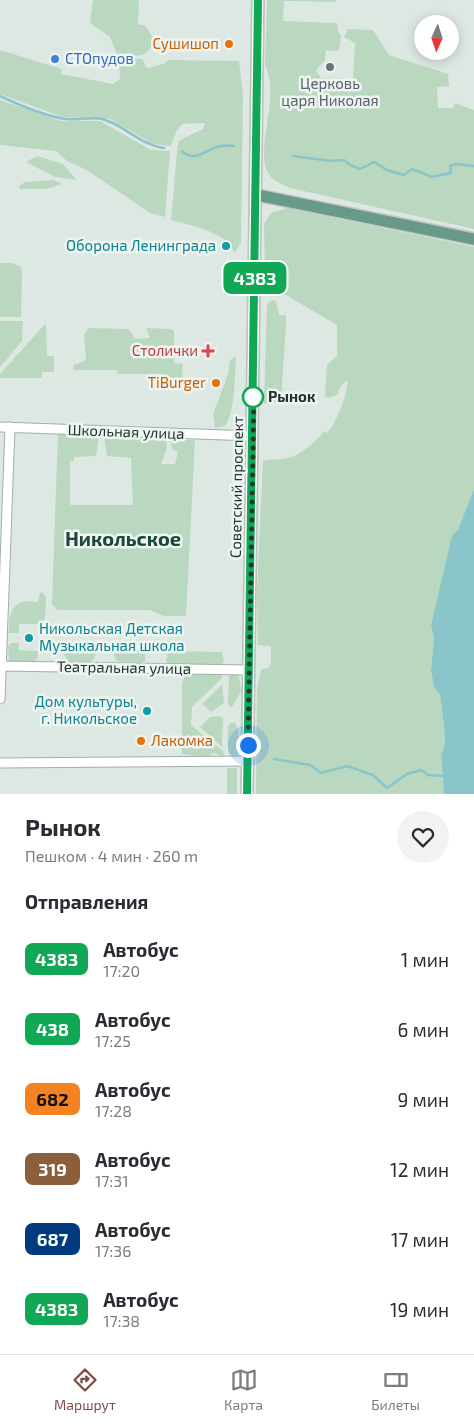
<!DOCTYPE html>
<html lang="ru">
<head>
<meta charset="utf-8">
<style>
  :root { --surface:#fff; --page:#f2f2f3; --text:#2b2b33; --muted:#7c7c81; --line:#e1e1e2; --accent:#7f4c47 }
  body { margin:0; font-family:"Exo 2",sans-serif; background:var(--page); color:var(--text); height:100vh; display:flex; flex-direction:column; font-size:19px; white-space:nowrap }
  * { box-sizing:border-box; margin:0 }
  p { font-size:16px; color:var(--muted) }
  .icon { flex:none; width:28px; height:28px; fill:none; stroke:currentColor; stroke-width:2; stroke-linecap:round; stroke-linejoin:round }
  .map { position:relative; height:794px; overflow:hidden }
  .sheet { display:flex; flex-direction:column; background:var(--surface); flex:1 }
  .sheet>* { flex:none }
  .badge { padding:0 10px; border-radius:8px; font-size:18px; line-height:32px }
  .needle { width:32px; rotate:183deg }
  .buttons { position:absolute; left:414px; top:15px; display:grid; gap:10px }
  .buttons a { display:grid; place-items:center; width:45px; height:45px; border-radius:50%; background:var(--surface); box-shadow:0 2px 12px #0003; font-size:25px }
  .you { position:absolute; width:25px; height:25px; margin:-12px; border:4px solid #fff; border-radius:50%; background:#1a73e8; box-shadow:0 0 0 8px #1a73e833 }
  .map>.badge { position:absolute; translate:-50% -50%; box-shadow:0 0 0 2px #fff }
  h2 { padding:0 25px; font-size:19px; line-height:45px }
  .round { display:grid; place-items:center; flex:none; width:52px; height:52px; border-radius:26px; background:var(--page) }
  .head { display:flex; align-items:center; justify-content:space-between; height:85px; padding:0 25px }
  h1 { font-size:24px; font-weight:700; line-height:38px }
  ul { padding:0; list-style:none }
  li { display:flex; align-items:center; gap:15px; height:70px; padding:0 25px }
  li div { flex:1 }
  li b { display:block; font-size:19px }
  li em { font-style:normal }
  li .badge { min-width:55px; font-weight:700; text-align:center }
  .tab-bar { display:flex; justify-content:space-around; align-items:center; height:70px; border-top:1px solid var(--line); background:var(--surface); font-size:14px; color:var(--muted) }
  .tab-bar a { display:grid; justify-items:center; gap:2px }
  .tab-bar .current { color:var(--accent) }
  .map>svg:first-child { display:block }
  .green { fill:#b9d8bf }
  .water { fill:#8ac5c9 }
  .lines { fill:none; stroke-linecap:round; stroke-linejoin:round }
  .stream { stroke:#8ac5c9; stroke-width:2.5 }
  .minor-casing { stroke:#a2afa9; stroke-width:11 }
  .major-casing { stroke:#bcc3c1; stroke-width:14 }
  .minor { stroke:#fff; stroke-width:9 }
  .major { stroke:#679a88; stroke-width:11 }
  .line-casing { stroke:#fff; stroke-width:11 }
  .line { stroke:#10a855; stroke-width:8 }
  .walk { stroke:#21362f; stroke-width:5; stroke-dasharray:0 9 }
  .food-dot { fill:#e8710a; stroke:#eef5f1; stroke-width:2 }
  .shop-dot { fill:#3f7fe0; stroke:#eef5f1; stroke-width:2 }
  .worship-dot { fill:#6b7280; stroke:#eef5f1; stroke-width:2 }
  .culture-dot { fill:#0f9aa8; stroke:#eef5f1; stroke-width:2 }
  .health-dot { fill:#e0444e; stroke:#eef5f1; stroke-width:2 }
  .stop-dot { fill:#fff; stroke:#10a855; stroke-width:2.5 }
  .labels { text-anchor:middle; stroke-width:5; stroke-linejoin:round; paint-order:stroke }
  .food-label { font-size:15px; fill:#c56008; stroke:#eef5f1; text-anchor:end }
  .shop-label { font-size:15px; fill:#366cbe; stroke:#eef5f1; text-anchor:start }
  .worship-label { font-size:15px; fill:#5b616d; stroke:#eef5f1 }
  .culture-label { font-size:15px; fill:#0d838f; stroke:#eef5f1; text-anchor:end }
  .health-label { font-size:15px; fill:#be3a42; stroke:#eef5f1; text-anchor:end }
  .stop-label { font-size:15px; font-weight:bold; fill:#21362f; stroke:#eef5f1; text-anchor:start }
  .street-label { font-size:15px; fill:#21362f; stroke:#eef5f1 }
  .district-label { font-size:20px; font-weight:bold; fill:#1f463a; stroke:#eef5f1 }
</style>
</head>
<body>
<div class="map">
<svg width="474" height="794" viewBox="0 0 474 794">
  <rect width="100%" height="100%" fill="#dee8e3"/>
  <path class="green" d="M93,0H139L138,24L146,26L154,41C146,61 136,55 117,55L110,37L90,23Z
    M267,0H336V2L284,1L283,21L337,23L338,32L341,35L339,51L326,50L325,60L316,70L321,78L353,79L355,43L344,37L348,29L373,30L389,55L448,74L449,86L437,87L438,108H453L455,103L474,110V229L290,188C284,185 275,182 270,176C252,153 282,95 265,66Z
    M0,50L62,69L61,74L113,84L120,79L119,58L142,59L147,68C150,68 161,64 166,63L168,60L239,61L243,96L241,242L235,253C231,249 234,249 230,244C215,230 190,225 171,220L178,141L203,129L205,123L182,124L176,132L171,146L153,144L110,119L63,117L0,94Z
    M0,100L61,121H100L151,150L170,151L165,217L150,213L87,170L67,161L56,151L0,145Z
    M37,156L63,164L77,180L55,177L26,162Z
    M54,180L62,184L46,189H20L19,186L25,182Z
    M287,208L474,247V489L458,531L452,535L431,625L434,638L431,671L434,687L440,695L444,726L445,743L441,755L444,794H256L257,689L261,669L268,668L271,664V646L258,645L257,590L263,461C269,459 276,460 282,459C298,458 315,443 324,431L327,433C336,424 349,392 347,380L341,386L337,395L328,398L325,396L327,365L337,356V325L274,288L265,275L264,224L271,213Z
    M0,263H12L21,267L22,271L21,317H0Z
    M272,300L276,301L279,315H286V326L281,400L269,405L264,403L267,304Z
    M0,321H23L22,341L0,367Z
    M46,323L47,356H54V372H42V378H0V374Z
    M88,328L129,329L135,339L150,338L146,328L171,329L174,331V363L183,364L182,378H161L160,374H117V370H73L74,365L86,360L84,335Z
    M236,357C235,374 235,413 225,426L215,428L213,415L228,374L230,360Z
    M58,433L99,435L96,456L74,457V461H70V505H133L131,458L107,456L104,436L166,438L167,448L161,464H175L178,452L172,449L171,440H195L186,616H164L150,610H57L52,604Z
    M42,592L46,597L45,619L39,624H19V633H9C9,622 9,606 22,602C26,601 33,602 38,602L40,593Z
    M11,643H19V650L38,651L37,659L34,661H9L8,647Z
    M62,649L93,650L96,653L94,659L90,663L70,662L63,654Z
    M115,649L145,650V661L139,664L117,661L114,656Z
    M169,651L222,652L224,662L220,666L169,664L166,661Z
    M185,673H218L223,677L192,707L191,725L224,752L223,757L215,753L210,754L209,757L182,754V685Z
    M234,673L239,676L241,692L231,708L228,704L229,676Z
    M222,685L224,703L211,712L202,704Z
    M210,717L219,716L223,718L222,747L200,727Z
    M234,722C240,727 239,746 238,754L233,756L229,754C227,745 227,733 229,724Z
    M227,768H237V794H227Z"/>
  <path class="water" d="M474,489V794H444L441,755L445,743L444,726L440,695L434,687L431,671L434,638L431,625L452,535L458,530Z"/>
  <g class="lines">
    <path class="stream" d="M0,96C19,105 45,116 66,119C80,121 95,115 108,121C129,129 141,145 164,148
      M182,151C195,164 207,148 221,146C225,145 230,146 234,146
      M293,156L332,161L344,160L350,165L360,169L374,162L387,170L404,175L412,169L432,177L451,173L450,166L455,164L474,166
      M274,759L310,765L321,773L347,766L373,775L387,788L407,774L421,770L428,775L443,776"/>
    <g class="minor-casing">
      <path id="minor" d="M0,427L253,436
        M1,666L249,670
        M0,699L10,427
        M0,763L248,761"/>
    </g>
    <g class="major-casing">
      <path id="major" d="M257,195L474,239
        M247,794L258,0"/>
    </g>
    <use href="#minor" class="minor"/>
    <use href="#major" class="major"/>
  </g>
  <g class="lines">
    <g class="line-casing">
      <path id="line" d="M247,794L258,0"/>
    </g>
    <use href="#line" class="line"/>
    <path class="walk" d="M248,745L254,392L253,397"/>
  </g>
  <g class="food-dot">
    <circle cx="229" cy="44" r="5"/>
    <circle cx="216" cy="383" r="5"/>
    <circle cx="141" cy="741" r="5"/>
  </g>
  <circle class="shop-dot" cx="55" cy="59" r="5"/>
  <circle class="worship-dot" cx="330" cy="67" r="5"/>
  <g class="culture-dot">
    <circle cx="226" cy="246" r="5"/>
    <circle cx="29" cy="638" r="5"/>
    <circle cx="147" cy="711" r="5"/>
  </g>
  <path class="health-dot" d="M205.5 343.5h5v5h5v5h-5v5h-5v-5h-5v-5h5z"/>
  <circle class="stop-dot" cx="253" cy="397" r="10"/>
  <g class="labels">
    <g class="food-label">
      <text x="219" y="49">Сушишоп</text>
      <text x="206" y="388">TiBurger</text>
      <text x="151" y="746" text-anchor="start">Лакомка</text>
    </g>
    <g class="shop-label">
      <text x="65" y="64">СТОпудов</text>
    </g>
    <g class="worship-label">
      <text x="330" y="89">Церковь<tspan x="330" dy="17">царя Николая</tspan></text>
    </g>
    <g class="culture-label">
      <text x="216" y="251">Оборона Ленинграда</text>
      <text x="39" y="634" text-anchor="start">Никольская Детская<tspan x="39" dy="17">Музыкальная школа</tspan></text>
      <text x="137" y="707">Дом культуры,<tspan x="137" dy="17">г. Никольское</tspan></text>
    </g>
    <g class="health-label">
      <text x="198" y="356">Столички</text>
    </g>
    <g class="stop-label">
      <text x="268" y="402">Рынок</text>
    </g>
    <g class="street-label">
      <text transform="translate(126 432) rotate(2)" y="5">Школьная улица</text>
      <text transform="translate(237 487) rotate(-89)" y="5">Советский проспект</text>
      <text transform="translate(124 668) rotate(1)" y="5">Театральная улица</text>
    </g>
    <g class="district-label">
      <text x="123" y="546">Никольское</text>
    </g>
  </g>
</svg>
<div class="buttons">
<a><svg class="needle" viewBox="-14 -14 28 28"><path d="M0-13l5 13h-10z" fill="#e53935"/><path d="M0 13l5-13h-10z" fill="#7c7c81"/></svg></a>
</div>
<div class="you" style="left:248px;top:745px"></div>
<b class="badge" style="left:255px;top:278px;background:#10a855;color:#fff">438З</b>
</div>
<section class="sheet">
<div class="head"><div><h1>Рынок</h1><p>Пешком · 4 мин · 260 m</p></div><a class="round"><svg class="icon" aria-label="heart" viewBox="0 0 24 24"><path d="M12 20l-8-8c-3-5 5-10 8-4 3-6 11-1 8 4z"/></svg></a></div>
<h2>Отправления</h2>
<ul>
<li><span class="badge" style="background:#10a855;color:#fff">438З</span><div><b>Автобус</b><p>17:20</p></div><em>1 мин</em></li>
<li><span class="badge" style="background:#10a855;color:#fff">438</span><div><b>Автобус</b><p>17:25</p></div><em>6 мин</em></li>
<li><span class="badge" style="background:#f58220;color:#111">682</span><div><b>Автобус</b><p>17:28</p></div><em>9 мин</em></li>
<li><span class="badge" style="background:#8b5e3c;color:#fff">319</span><div><b>Автобус</b><p>17:31</p></div><em>12 мин</em></li>
<li><span class="badge" style="background:#003b80;color:#fff">687</span><div><b>Автобус</b><p>17:36</p></div><em>17 мин</em></li>
<li><span class="badge" style="background:#10a855;color:#fff">438З</span><div><b>Автобус</b><p>17:38</p></div><em>19 мин</em></li>
</ul>
</section>
<nav class="tab-bar">
<a class="current"><svg class="icon" aria-label="directions" viewBox="0 0 24 24"><path d="M12 3l9 9-9 9-9-9zM9 14v-3h6M13 9l2 2-2 2"/></svg>Маршрут</a>
<a><svg class="icon" aria-label="map" viewBox="0 0 24 24"><path d="M3 6l6-2 6 2 6-2v14l-6 2-6-2-6 2zM9 4v14M15 6v14"/></svg>Карта</a>
<a><svg class="icon" aria-label="tickets" viewBox="0 0 24 24"><path d="M3 7h18v10H3zM15 7v10"/></svg>Билеты</a>
</nav>
</body>
</html>
